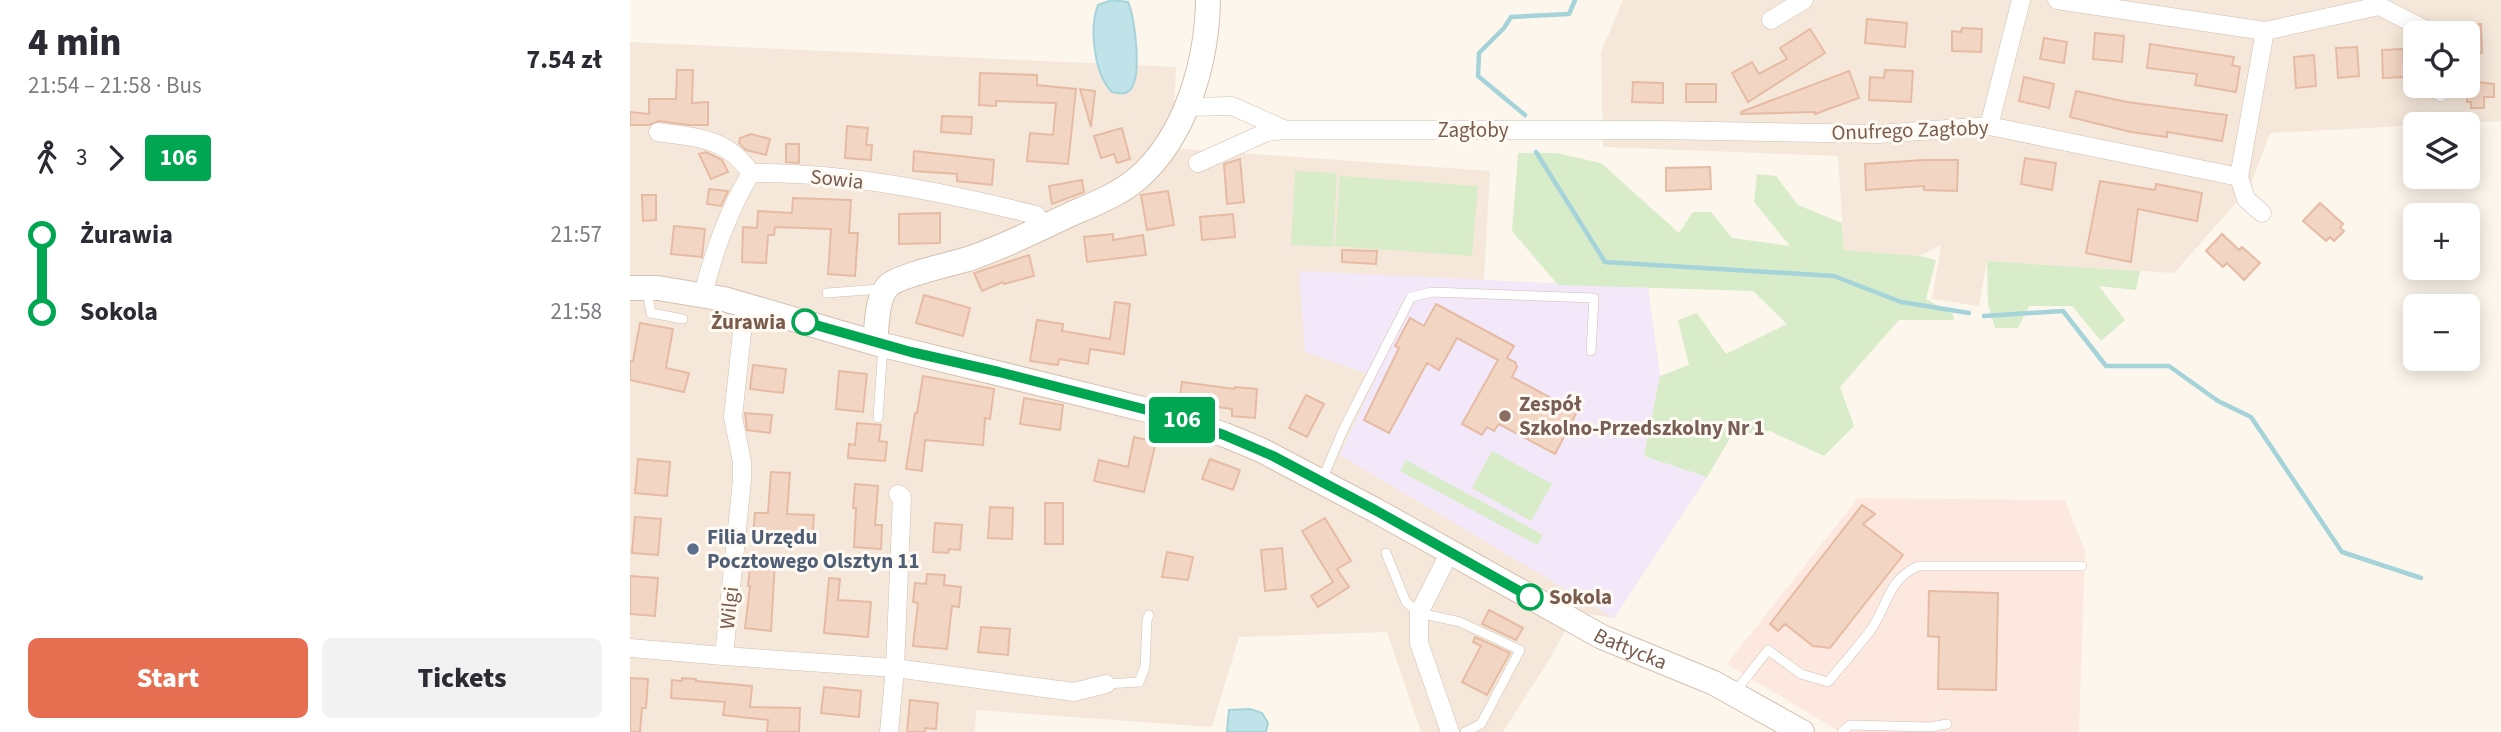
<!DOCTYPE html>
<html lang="en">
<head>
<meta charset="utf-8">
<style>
  :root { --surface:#fff; --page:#f2f2f3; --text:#2b2b33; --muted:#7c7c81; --accent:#e76f51 }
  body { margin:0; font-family:"Source Sans 3",sans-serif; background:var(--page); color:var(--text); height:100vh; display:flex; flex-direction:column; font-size:26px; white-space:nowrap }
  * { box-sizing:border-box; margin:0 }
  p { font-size:23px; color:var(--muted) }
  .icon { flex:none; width:38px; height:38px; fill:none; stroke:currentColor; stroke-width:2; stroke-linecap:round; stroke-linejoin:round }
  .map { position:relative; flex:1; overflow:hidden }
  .side { display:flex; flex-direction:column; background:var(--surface); width:630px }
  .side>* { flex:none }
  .badge { padding:0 14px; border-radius:5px; font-size:24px; line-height:46px }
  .tools { position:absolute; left:1773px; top:21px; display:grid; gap:14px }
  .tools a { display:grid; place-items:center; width:77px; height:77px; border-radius:10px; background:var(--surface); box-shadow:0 4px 18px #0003; font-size:35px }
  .map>.badge { position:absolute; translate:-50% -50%; box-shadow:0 0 0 4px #fff }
  .legs { display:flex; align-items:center; gap:10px; height:77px; padding:0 28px; font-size:23px }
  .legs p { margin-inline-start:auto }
  .summary { display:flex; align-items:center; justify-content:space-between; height:119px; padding:0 28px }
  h1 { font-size:38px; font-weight:800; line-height:52px }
  .primary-button { display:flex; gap:14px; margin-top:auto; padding:14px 28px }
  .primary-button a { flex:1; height:80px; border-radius:10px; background:var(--accent); color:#fff; font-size:28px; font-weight:800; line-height:80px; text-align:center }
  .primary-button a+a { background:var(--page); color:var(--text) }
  ul { padding:0 28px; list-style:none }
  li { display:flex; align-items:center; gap:24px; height:77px; font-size:26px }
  li i { display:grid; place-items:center; width:10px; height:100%; margin:0 9px; background:currentColor }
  li i::after { content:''; width:18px; height:18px; margin:-9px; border:5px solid; border-radius:50%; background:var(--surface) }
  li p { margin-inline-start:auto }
  li:first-child i { background:linear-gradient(#0000 50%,currentColor 0) }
  li:last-child i { background:linear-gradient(currentColor 50%,#0000 0) }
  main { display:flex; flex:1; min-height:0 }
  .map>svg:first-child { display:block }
  .residential { fill:#f5e8da; fill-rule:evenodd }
  .commercial { fill:#fde8e0 }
  .education { fill:#f3e8fa }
  .green { fill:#d8ecc9 }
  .water { fill:#bfe3e8; stroke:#a5d3da; stroke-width:2 }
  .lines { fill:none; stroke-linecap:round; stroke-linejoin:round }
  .stream { stroke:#a5d3da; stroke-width:4.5 }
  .building { fill:#f3d5c3; stroke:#e6bba3; stroke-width:2 }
  .lane-casing { stroke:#d1beb0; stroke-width:10 }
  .street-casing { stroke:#d1beb0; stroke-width:19 }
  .secondary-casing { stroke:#d6c0b0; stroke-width:26 }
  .lane { stroke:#fff; stroke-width:9 }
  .street { stroke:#fff; stroke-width:18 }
  .secondary { stroke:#fff; stroke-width:24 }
  .line-1-casing { stroke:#fff; stroke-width:16 }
  .line-1 { stroke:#00a651; stroke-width:10 }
  .stop-1-dot { fill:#fff; stroke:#00a651; stroke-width:3.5 }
  .education-dot { fill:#8d6e63; stroke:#fffaf3; stroke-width:2.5 }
  .service-dot { fill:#5c6f8a; stroke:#fffaf3; stroke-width:2.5 }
  .labels { text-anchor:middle; stroke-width:6; stroke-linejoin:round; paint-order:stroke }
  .street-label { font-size:21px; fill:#7a5c4d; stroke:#fffaf3 }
  .stop-label { font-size:21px; font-weight:bold; fill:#7a5c4d; stroke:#fffaf3; text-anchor:end }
  .education-label { font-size:21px; font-weight:bold; fill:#785e54; stroke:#fffaf3; text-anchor:start }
  .service-label { font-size:21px; font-weight:bold; fill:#4e5e75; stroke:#fffaf3; text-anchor:start }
</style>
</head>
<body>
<main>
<section class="side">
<div class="summary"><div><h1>4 min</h1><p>21:54 – 21:58 · Bus</p></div><b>7.54 zł</b></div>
<div class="legs"><svg class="icon" aria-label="walk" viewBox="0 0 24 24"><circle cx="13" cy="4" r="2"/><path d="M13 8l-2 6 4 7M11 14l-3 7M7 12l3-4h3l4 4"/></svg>3<svg class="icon" aria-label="forward" viewBox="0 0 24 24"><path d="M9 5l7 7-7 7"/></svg><b class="badge" style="background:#00a651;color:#fff">106</b></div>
<ul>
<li><i style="color:#00a651"></i><b>Żurawia</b><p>21:57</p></li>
<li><i style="color:#00a651"></i><b>Sokola</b><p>21:58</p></li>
</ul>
<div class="primary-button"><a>Start</a><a>Tickets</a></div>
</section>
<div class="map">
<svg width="1871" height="732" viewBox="0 0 1871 732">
  <rect width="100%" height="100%" fill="#fdf6ec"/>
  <path class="residential" d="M993,0H1871V121L1640,133L1620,187L1544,273L1357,261L1349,306L1302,299L1311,245L1290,256L1214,250L1208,156L973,147L971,52ZM1785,33H1838V86H1785Z
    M0,42L546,67L542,148L860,171L854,280L1018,288L1030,376L1014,456L1077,477L984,618L945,612L922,655L873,732H791L757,632L609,637L582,727L346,710L345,732H0Z"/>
  <path class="commercial" d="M1228,498L1435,500L1455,551L1449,732H1210L1097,664Z"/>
  <path class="education" d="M669,271L1018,288L1030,376L1014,456L1077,477L984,618L710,455L746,377L675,352Z"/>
  <path class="green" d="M888,153H926L971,163L1049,233L1063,212H1081L1102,238L1160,246L1124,202L1127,174L1146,176L1168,205L1212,223L1214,250L1290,256L1306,260L1296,299L1323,314L1324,320H1269L1210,387L1224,426L1194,456L1140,431L1102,435L1077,477L1014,456L1030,376L1059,365L1048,320L1067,313L1096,354L1157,324L1123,291L928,285L882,231Z
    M665,171L707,173L703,247L661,245Z
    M710,176L848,186L842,256L705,246Z
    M1357,261L1510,271L1506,290L1469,286L1495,320L1471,341L1442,306H1399L1388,328H1365L1358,304Z
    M862,451L922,484L901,521L842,488Z
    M776,460L913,535L907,545L770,471Z"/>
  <path class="water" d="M482,0L498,2C505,17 513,80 499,91C494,95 488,93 482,92C464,74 459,28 468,5Z
    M620,709L632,713L638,723L636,732H597L599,710Z"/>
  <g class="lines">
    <path class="stream" d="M895,115L848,76L849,53L874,28L881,17L939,14L945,0
      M906,152L975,262L1204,276L1271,302L1339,313
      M1354,316L1433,311L1476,366H1539L1588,401L1621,417L1712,552L1791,578"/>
  </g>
  <path class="building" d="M1237,19L1277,23L1275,47L1235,43Z
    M1851,24L1852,53L1838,54V25Z
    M1332,28L1352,29L1351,52L1322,51V31L1331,32Z
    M1180,29L1195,53L1118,102L1102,73L1122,62L1129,74L1157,59L1150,48Z
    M1465,33L1494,36L1492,62L1463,59Z
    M1414,38L1437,42L1434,63L1410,59Z
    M1520,44L1604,57L1602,65L1610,67L1606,92L1565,85L1567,74L1517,68Z
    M1727,47L1729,76L1708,78L1706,48Z
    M1773,49L1775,77L1753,78L1752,50Z
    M1684,55L1686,86L1666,88L1664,57Z
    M47,70H63L62,103L78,102V125H59L29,121L19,125H0V112L19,114V99H46Z
    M1255,70L1283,71L1281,102L1239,100L1240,77L1254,78Z
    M1219,71L1229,98L1185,114V112L1111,114V112Z
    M350,73L407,75V85L446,89L438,164L397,161L400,133L423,135L426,103L366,101V106L349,105Z
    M1394,77L1424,84L1419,108L1389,101Z
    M1838,81L1864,84V97H1854V108H1841V102H1837Z
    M1003,82L1033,83V103L1002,102Z
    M1056,84H1086V102H1056Z
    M450,89L465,91L461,127Z
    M1446,91L1497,102L1597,115L1592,141L1537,132V137L1501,132L1440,117Z
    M312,116L342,117L341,134L311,132Z
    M217,126L238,128L236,145H242L241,160L215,158Z
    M492,128L500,159L487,163L484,154L471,158L464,136Z
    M121,134L140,139L136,155L116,150L109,143L110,138Z
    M156,144H169V163L156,162Z
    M284,151L364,160L362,185L327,181V174L283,171Z
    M76,152L92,160L98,172L81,179L69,154Z
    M1395,158L1426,163L1422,190L1391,184Z
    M610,159L614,202L597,204L594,164Z
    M1294,160H1328L1327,191L1294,190V186L1236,190L1235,164Z
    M1080,167L1081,189L1036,191V168Z
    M452,180L454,192L422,204L419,186Z
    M1470,181L1525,190L1526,184L1572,193L1567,221L1508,209L1501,262L1456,253Z
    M79,189L98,191L91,206L77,204Z
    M538,191L544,225L517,230L511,195Z
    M12,195H26V220L13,221Z
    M163,198L221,200L219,233H228L225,276L198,274L201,229L145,227L144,235H138L136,263L112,262L113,227L127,228L128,211L162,213Z
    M1690,203L1713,224L1710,228L1714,231L1704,241L1700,237L1696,241L1673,221Z
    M310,213V243L269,244V214Z
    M603,214L605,237L572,240L570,217Z
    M44,226L75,229L72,257L41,254Z
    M483,234V240L513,235L516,255L457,262L454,237Z
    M1592,234L1609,250L1612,247L1630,263L1614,280L1597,263L1593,267L1576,251Z
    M712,250L747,251L746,264L712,262Z
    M399,255L404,276L374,284L373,282L352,291L344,273Z
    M294,295L340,308L333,336L286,323Z
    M485,302L500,304L494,354L460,349L458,364L429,359L428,365L400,361L407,320L433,324L432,331L480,339Z
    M806,304L884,346L877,358L885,362L887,367L882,377L947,412L925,454L869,424L864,431L857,427L852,435L832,424L868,360L827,338L809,370L797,363L759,433L734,420L769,348L765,346L780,318L794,326Z
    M10,323L43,329L36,368L59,373L54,392L0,380V361H3Z
    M123,365L156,369L153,393L120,389Z
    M209,371L237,374L233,412L206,409Z
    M293,376L364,389L360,419L355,418L353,445L295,440L292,471L276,469L285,413H287Z
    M552,382L604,389L605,387L627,389L625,418L602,416V409L549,402Z
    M676,395L694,404L677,437L659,428Z
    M394,398L433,405L430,430L390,424Z
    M115,413L142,415L140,433L117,430Z
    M227,423L251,425L249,441L257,442L255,461L218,458L219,444L225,445Z
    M504,437L526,442L514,492L464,481L469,460L498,467Z
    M8,459L40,462L37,496L5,493Z
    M580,459L610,470L603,490L572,479Z
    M141,472L160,473L157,514L184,515L182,545L142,544L143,536H123L125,513H138Z
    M225,484L248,486L245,525H252L251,549L224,547L226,508H223Z
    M415,503H433V544H415Z
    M1232,505L1245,514L1233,524L1273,555L1200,648L1183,646L1155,624L1148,631L1140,624Z
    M360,507L383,508L382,539L358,538Z
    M5,517L31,519L28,555L2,553Z
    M695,518L721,561L707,569L719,587L688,607L681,596L703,582L672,531Z
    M305,523L332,525L330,550L319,549L318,553L303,552Z
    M652,548L656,589L635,591L631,550Z
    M537,552L563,557L558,580L532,577Z
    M121,558L145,560L141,631L115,628L120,586H118Z
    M297,574L315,575L314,585L331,587L329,607L322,606L317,649L283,646L288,603L283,602L285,583L296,584Z
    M0,576L28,578L25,616L0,614Z
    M199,578L210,579L208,600L241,602L238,637L194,633Z
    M1299,591L1368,593L1366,690L1308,689L1309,637L1298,636Z
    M859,610L893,628L886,640L852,624Z
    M351,627L380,629L378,655L348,652Z
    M845,637L880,653L857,695L832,682L851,646L843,642Z
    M0,678L18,679L16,708H12L10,732H0Z
    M52,678L66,679V681L122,686L120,707L170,708L169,732H137L138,720L93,715L95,702L41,698L42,680L52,681Z
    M194,687L231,691L229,717L191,713Z
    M280,700L308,703L306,729L295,728V732H277Z"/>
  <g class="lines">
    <g class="lane-casing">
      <path id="lane" d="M17,290L21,313L53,319
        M197,293L251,289
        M248,418L253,346
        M692,480L713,430L781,297L802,292L964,298L961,351
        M756,553L776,602L789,613L830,622L890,650L851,724L835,732
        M476,684L509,682L515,667L517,620L519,615
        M1105,692L1138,650L1171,674L1198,682C1212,665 1227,648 1240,631C1258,607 1256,581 1288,566H1452
        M1212,732L1220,725L1300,727L1317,724"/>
    </g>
    <g class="street-casing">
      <path id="street" d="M1427,0L1635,31L1749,6L1802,33
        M1141,20L1174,0
        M1809,86L1810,92
        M557,107L602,106L656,130
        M1359,126L1391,0
        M28,132C68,138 96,137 121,173
        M568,163L637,132L656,130H1029L1248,134L1359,126L1609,177L1635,31
        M1609,177L1616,199L1632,213
        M73,295C82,256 100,207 121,173C217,172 313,192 406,215L415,227
        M115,305L103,417L112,462V480L94,656L265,668L444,692L476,684
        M0,648L94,656
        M259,732L265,668L272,497L268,494
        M820,732L789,643V613L820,552"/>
    </g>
    <g class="secondary-casing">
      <g id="secondary">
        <path id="s1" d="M0,288H28L94,299L245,343L529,413L595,435L631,450L745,510L972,637L1084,683L1172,732"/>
        <path d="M245,343C247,327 246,299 258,286C268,276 321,264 338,259C374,247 407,230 441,214C464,204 488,195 507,179C556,137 577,62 578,0"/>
      </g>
    </g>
    <use href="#lane" class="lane"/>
    <use href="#street" class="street"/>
    <use href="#secondary" class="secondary"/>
  </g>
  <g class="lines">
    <g class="line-1-casing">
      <path id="line-1" d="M175,322L281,352L369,372L529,413L594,435L643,456L745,510L900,597"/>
    </g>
    <use href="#line-1" class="line-1"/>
  </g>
  <g class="stop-1-dot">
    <circle cx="175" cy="322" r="12"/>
    <circle cx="900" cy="597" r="12"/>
  </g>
  <circle class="education-dot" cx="875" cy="416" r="7"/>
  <circle class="service-dot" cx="63" cy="549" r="7"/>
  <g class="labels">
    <g class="street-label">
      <text x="843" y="137">Zagłoby</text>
      <text transform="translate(1280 130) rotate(-2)" y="7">Onufrego Zagłoby</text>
      <text transform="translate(207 179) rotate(6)" y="7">Sowia</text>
      <text transform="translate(99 608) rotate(-84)" y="7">Wilgi</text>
      <text dy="7" stroke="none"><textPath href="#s1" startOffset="1073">Bałtycka</textPath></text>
    </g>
    <g class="stop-label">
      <text x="156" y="329">Żurawia</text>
      <text x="919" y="604" text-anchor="start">Sokola</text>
    </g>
    <g class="education-label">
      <text x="889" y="411">Zespół<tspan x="889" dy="24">Szkolno-Przedszkolny Nr 1</tspan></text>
    </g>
    <g class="service-label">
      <text x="77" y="544">Filia Urzędu<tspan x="77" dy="24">Pocztowego Olsztyn 11</tspan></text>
    </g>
  </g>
</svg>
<div class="tools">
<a><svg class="icon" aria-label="locate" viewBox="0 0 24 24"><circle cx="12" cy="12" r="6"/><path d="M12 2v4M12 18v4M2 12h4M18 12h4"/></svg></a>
<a><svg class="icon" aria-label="layers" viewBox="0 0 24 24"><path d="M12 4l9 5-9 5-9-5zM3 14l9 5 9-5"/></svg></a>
<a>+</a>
<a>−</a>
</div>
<b class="badge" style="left:552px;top:420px;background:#00a651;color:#fff">106</b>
</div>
</main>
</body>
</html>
